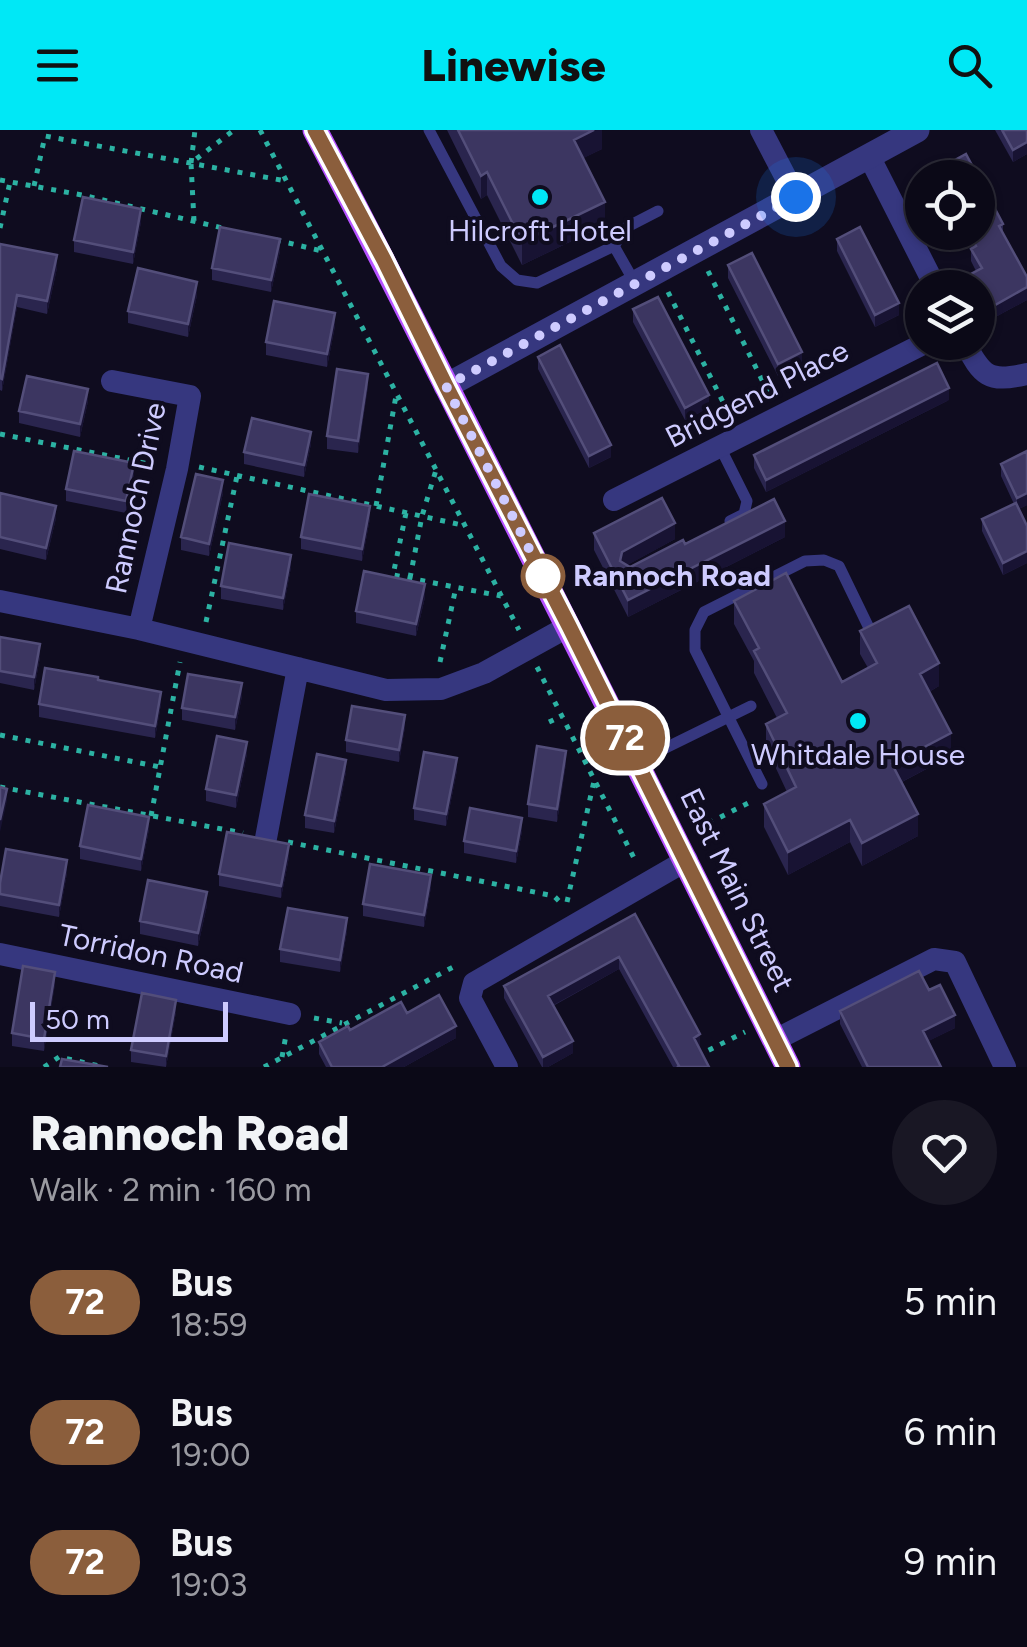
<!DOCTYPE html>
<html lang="en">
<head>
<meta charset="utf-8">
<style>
  :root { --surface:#0b0917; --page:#191724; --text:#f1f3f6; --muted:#9a9aa1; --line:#2b2a36; --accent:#00e8f6 }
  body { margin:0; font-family:Figtree,sans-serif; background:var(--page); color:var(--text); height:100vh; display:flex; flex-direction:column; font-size:38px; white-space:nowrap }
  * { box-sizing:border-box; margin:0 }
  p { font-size:32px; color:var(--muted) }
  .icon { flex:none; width:55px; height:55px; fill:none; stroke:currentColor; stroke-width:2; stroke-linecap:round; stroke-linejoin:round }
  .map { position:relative; height:937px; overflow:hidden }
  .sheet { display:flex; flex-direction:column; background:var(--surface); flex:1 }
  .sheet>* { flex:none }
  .badge { padding:0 20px; border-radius:32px; font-size:35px; line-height:65px }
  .tools { position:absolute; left:905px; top:30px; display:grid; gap:20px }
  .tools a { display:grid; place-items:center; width:90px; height:90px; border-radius:50%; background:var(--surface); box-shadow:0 2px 8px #0004,0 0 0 2px var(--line); font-size:50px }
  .scale { position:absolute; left:30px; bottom:25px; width:198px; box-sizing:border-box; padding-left:10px; border:5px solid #cecbff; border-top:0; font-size:28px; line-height:35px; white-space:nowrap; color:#cecbff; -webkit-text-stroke:8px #0f0c1f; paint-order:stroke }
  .you { position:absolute; width:50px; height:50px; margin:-25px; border:8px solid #fff; border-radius:50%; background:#1a73e8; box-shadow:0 0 0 15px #1a73e833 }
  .map>.badge { position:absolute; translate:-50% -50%; box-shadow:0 0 0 5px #fff }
  .round { display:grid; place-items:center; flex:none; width:105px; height:105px; border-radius:52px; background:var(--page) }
  .summary { display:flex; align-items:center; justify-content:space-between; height:170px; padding:0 30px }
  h1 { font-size:48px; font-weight:800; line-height:75px }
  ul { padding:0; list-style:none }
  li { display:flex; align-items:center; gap:30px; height:130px; padding:0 30px }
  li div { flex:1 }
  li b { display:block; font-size:38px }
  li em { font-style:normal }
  li .badge { min-width:110px; font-weight:700; text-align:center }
  header { display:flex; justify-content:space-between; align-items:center; height:130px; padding:0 30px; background:var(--accent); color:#111; font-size:45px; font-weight:800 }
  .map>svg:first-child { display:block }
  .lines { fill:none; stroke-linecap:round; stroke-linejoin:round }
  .path { stroke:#2cb2a3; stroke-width:5; stroke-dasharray:5 8; stroke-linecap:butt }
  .service { stroke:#36377f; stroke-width:11 }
  .minor { stroke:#36377f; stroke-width:22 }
  .tertiary { stroke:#36377f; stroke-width:25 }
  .primary { stroke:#b652ff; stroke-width:25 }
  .wall { fill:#2a254e }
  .shaded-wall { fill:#181333 }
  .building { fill:#3c3661; stroke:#534e7a; stroke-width:2.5 }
  .line-casing { stroke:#fff; stroke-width:22 }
  .line { stroke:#8b5e3c; stroke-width:15 }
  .walk { stroke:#cecbff; stroke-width:10; stroke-dasharray:0 18 }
  .poi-dot { fill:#00e8f6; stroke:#0f0c1f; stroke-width:4 }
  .stop-dot { fill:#fff; stroke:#8b5e3c; stroke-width:5 }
  .labels { text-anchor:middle; stroke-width:8; stroke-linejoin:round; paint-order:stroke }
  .poi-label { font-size:30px; fill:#cecbff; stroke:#0f0c1f }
  .street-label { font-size:30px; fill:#cecbff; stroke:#0f0c1f }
  .stop-label { font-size:30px; font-weight:bold; fill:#cecbff; stroke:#0f0c1f; text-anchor:start }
</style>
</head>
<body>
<header><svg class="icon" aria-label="menu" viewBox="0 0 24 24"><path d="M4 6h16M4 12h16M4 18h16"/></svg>Linewise<svg class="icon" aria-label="search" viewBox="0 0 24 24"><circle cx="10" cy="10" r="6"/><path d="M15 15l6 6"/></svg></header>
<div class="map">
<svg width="1027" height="937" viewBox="0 0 1027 937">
  <rect width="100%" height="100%" fill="#0f0c1f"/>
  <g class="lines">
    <path class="path" d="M260,0L519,500
      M191,33L195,0
      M0,50L82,65L227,99
      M34,56L45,6L286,51
      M194,91L191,33L234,0
      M0,98L10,52
      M276,110L322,121
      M708,141L770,266
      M668,162L730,286
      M0,304L154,335
      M199,337L462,395
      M376,376L396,266
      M406,383L393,445L501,466
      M410,448L422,386L436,340
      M206,492L237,346
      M440,532L456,457
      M537,537L636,732
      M549,592L562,586
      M0,605L160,637
      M0,657L243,703
      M151,686L180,532
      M697,699L754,670
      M288,712L554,766L563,775
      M567,772L594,651
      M314,888L342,893
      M697,926L745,902
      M282,927L286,905
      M44,937L59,927L104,937
      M264,937L455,836"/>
    <path class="service" d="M429,0L501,136L517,150L537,153L614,116L627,97L658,81
      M614,116L635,153
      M720,317L747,371L744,384L730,391
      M637,632L751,576
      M762,654L695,520V500L704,482L805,431L824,430L839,436L870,500"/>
    <path class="minor" d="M761,0L796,67
      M869,26L936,158
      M964,212C983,246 987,253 1027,244
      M112,251L190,266L177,339L139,499
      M614,370L927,212
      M0,471L139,499L386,560L441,559L484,543L569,496
      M266,708L298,538
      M0,824L290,884
      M775,910L934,829L955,832L1005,937
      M507,937L470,868L474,853L687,730"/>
    <path class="tertiary" d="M446,256L917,0"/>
    <path class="primary" d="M315,0C360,85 403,171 447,257C561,484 676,709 788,937"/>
  </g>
  <path class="wall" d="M447,0H602V19L583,28L605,95L522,135L487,65L481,69Z
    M995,0H1027V24L1013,32Z
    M966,24L1003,94V104L1027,147V170L988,191L978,173V158H969V145L976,141L971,131V119L962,102H978V48H935V41Z
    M141,92L133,134L74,122V110Z
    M837,109L899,185L875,197L837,121Z
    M0,114L57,138L47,184L17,177L2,261L0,260Z
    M280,121L271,162L212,150V138Z
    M728,135L802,234L778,246L728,148Z
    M197,165L188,207L128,193V181Z
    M633,179L709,278L685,290L633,192Z
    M335,196L327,237L266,225V212Z
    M538,227L611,327L589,338L538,239Z
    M368,256L358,323L327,319V306Z
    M949,270L766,362L754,338V325Z
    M88,271L80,307L19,293V281Z
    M311,314L304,347L244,334V322Z
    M1001,334L1027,375L1019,379L1027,396V433L1003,445L982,401V389L1014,374L1001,346Z
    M134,345L126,383L66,371V359Z
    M0,363L56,388L46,430L0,419Z
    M223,363L209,426L181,420V407Z
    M370,388L362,431L301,419V407Z
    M594,403L675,409L627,435L630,437L685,414L785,407L628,487L594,420Z
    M291,437L283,480L221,469V456Z
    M425,467L416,506L356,493V481Z
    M734,471L842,552L868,538L860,524V501L939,556L929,562L951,626L902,652L918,706L862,736L850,712L788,745L764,697V674L787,662L766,617V594L777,588L754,543V531L734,494Z
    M0,507L40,527L34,560L0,553Z
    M98,550L161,574L155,608L39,587V574Z
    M242,566L235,600L182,590V578Z
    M405,597L399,632L346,622V610Z
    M247,624L236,678L206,671V659Z
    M566,633L557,692L528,687V674Z
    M457,640L446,696L414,690V678Z
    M346,642L334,703L305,698V685Z
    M149,699L141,741L80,729V716Z
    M522,701L516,733L464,723V711Z
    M289,727L281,768L219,756V744Z
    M67,743L59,787L0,776V753Z
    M431,757L424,797L363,786V774Z
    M207,775L198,816L140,804V791Z
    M635,784L709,937H673L619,839L553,876L573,923L548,937H542L504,868V856Z
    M347,801L340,842L280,832V819Z
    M55,854L44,921L12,916V903Z
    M929,860L955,898L928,911L941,937H862L840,894V881Z
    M176,882L166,937L131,932V920Z
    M407,883L456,908L404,937H326L319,924V912L350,900Z"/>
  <path class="shaded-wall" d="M594,0H602V19L574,33V10Z
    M1027,12V24L1013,32V20Z
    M487,42V65L481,69V46Z
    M605,72V95L522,135V112Z
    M141,79V92L133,134V122Z
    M280,109V121L271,162V150Z
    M57,125V138L47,184V171Z
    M197,152V165L188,207V194Z
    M1027,157V170L988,191V179Z
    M17,165V177L2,261V249Z
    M899,173V185L875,197V185Z
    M335,183V196L327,237V224Z
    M802,222V234L778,246V234Z
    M368,244V256L358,323V311Z
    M949,258V270L766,362V350Z
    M88,259V271L80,307V294Z
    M709,265V278L685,290V278Z
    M311,302V314L304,347V335Z
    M611,315V327L589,338V326Z
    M134,333V345L126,383V371Z
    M223,350V363L209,426V414Z
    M1027,363V375L1017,380V368Z
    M56,376V388L46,430V418Z
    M370,376V388L362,431V419Z
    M785,391V407L628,487V470Z
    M675,393V409L622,438L620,431L622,422Z
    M1027,421V433L1003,445V433Z
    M291,425V437L283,480V468Z
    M425,454V467L416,506V494Z
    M40,514V527L34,560V547Z
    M939,533V556L920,567V544Z
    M242,553V566L235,600V587Z
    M161,562V574L155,608V596Z
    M405,585V597L399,632V620Z
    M951,603V626L892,657V634Z
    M247,612V624L236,678V665Z
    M566,621V633L557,692V679Z
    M457,628V640L446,696V684Z
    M346,630V642L334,703V691Z
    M7,659V671L0,702V690Z
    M918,684V706L862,736V713Z
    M149,687V699L141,741V729Z
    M522,688V701L516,733V721Z
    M850,690V712L788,745V722Z
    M289,714V727L281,768V756Z
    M67,730V743L59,787V775Z
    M431,745V757L424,797V785Z
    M207,762V775L198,816V803Z
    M347,788V801L340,842V830Z
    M619,827V839L548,878V866Z
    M55,842V854L44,921V909Z
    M176,870V882L166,937V926Z
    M955,885V898L923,914V901Z
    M456,896V908L404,937H382Z
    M700,904V917L694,920V908Z
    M573,911V923L548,937H543V927Z"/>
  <path class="building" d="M458,0H594L574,10L605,72L522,112L487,42L481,46Z
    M1002,0H1027V12L1013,20Z
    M966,24L1003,94L999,96L1027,147V157L988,179L978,161V158H976L969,145L982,138L971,119L976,116L968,102H978V48H939L935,41Z
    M83,67L141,79L133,122L74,110Z
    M220,97L280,109L271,150L212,138Z
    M860,97L899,173L875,185L837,109Z
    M0,114L57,125L47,171L17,165L2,249L0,248Z
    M752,123L802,222L778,234L728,135Z
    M138,138L197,152L188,194L128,181Z
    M658,167L709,265L685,278L633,179Z
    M274,171L335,183L327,224L266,212Z
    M560,215L611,315L589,326L538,227Z
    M937,233L949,258L766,350L754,325Z
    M337,239L368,244L358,311L327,306Z
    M27,246L88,259L80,294L19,281Z
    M252,288L311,302L304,335L244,322Z
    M74,321L134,333L126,371L66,359Z
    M1027,321V363L1017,368L1001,334Z
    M196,344L223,350L209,414L181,407Z
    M0,363L56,376L46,418L0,407Z
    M309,364L370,376L362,419L301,407Z
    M662,368L675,393L622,422L620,431L630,437L683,410L685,414L774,369L785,391L628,470L594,403Z
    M1016,373L1027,396V421L1003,433L982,389Z
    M229,413L291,425L283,468L221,456Z
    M364,441L425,454L416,494L356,481Z
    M786,443L842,552L877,533L860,501L909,476L939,533L920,544L951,603L892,634L918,684L862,713L850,690L788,722L764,674L796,657L766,594L787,583L754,521L759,518L734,471Z
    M0,507L40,514L34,547L0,541Z
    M45,538L98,547V550L161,562L155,596L39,574Z
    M188,544L242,553L235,587L182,578Z
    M352,576L405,585L399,620L346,610Z
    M217,606L247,612L236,665L206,659Z
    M537,616L566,621L557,679L528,674Z
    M424,622L457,628L446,684L414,678Z
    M317,624L346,630L334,691L305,685Z
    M0,657L7,659L0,690Z
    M88,675L149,687L141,729L80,716Z
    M470,678L522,688L516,721L464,711Z
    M227,702L289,714L281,756L219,744Z
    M6,719L67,730L59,775L0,764V753Z
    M370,734L431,745L424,785L363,774Z
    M148,750L207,762L198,803L140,791Z
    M288,778L347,788L340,830L280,819Z
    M635,784L700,904L694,908L709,937H677L679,936L619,827L548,866L573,911L543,927L504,856Z
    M23,836L55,842L44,909L12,903Z
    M919,841L929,860L940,855L955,885L923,901L941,937H868L840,881Z
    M142,863L176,870L166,926L131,920Z
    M439,865L456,896L382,937H332L319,912L348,896L350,900L401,872L407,883Z
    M62,929L108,937H60Z"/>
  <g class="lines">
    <g class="line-casing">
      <path id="line" d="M315,0L384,130L446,256L569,496L788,937"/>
    </g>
    <use href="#line" class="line"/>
    <path class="walk" d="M543,446L544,448L446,256L796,67"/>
  </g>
  <g class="poi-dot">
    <circle cx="540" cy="67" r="10"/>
    <circle cx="858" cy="591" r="10"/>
  </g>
  <circle class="stop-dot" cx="543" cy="446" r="20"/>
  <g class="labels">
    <g class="poi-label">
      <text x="540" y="111">Hilcroft Hotel</text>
      <text x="858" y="635">Whitdale House</text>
    </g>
    <g class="street-label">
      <text transform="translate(757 264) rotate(-27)" y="10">Bridgend Place</text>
      <text transform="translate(136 368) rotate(-78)" y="10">Rannoch Drive</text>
      <text transform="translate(737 760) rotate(64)" y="10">East Main Street</text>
      <text transform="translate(151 824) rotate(12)" y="10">Torridon Road</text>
    </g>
    <g class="stop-label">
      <text x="573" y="456">Rannoch Road</text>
    </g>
  </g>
</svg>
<div class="tools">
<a><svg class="icon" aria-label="locate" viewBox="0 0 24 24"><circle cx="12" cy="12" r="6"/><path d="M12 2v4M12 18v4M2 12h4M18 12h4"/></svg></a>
<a><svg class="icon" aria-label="layers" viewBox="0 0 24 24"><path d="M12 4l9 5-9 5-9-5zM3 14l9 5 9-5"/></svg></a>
</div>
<div class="scale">50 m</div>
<div class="you" style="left:796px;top:67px"></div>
<b class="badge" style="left:625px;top:608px;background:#8b5e3c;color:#fff">72</b>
</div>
<section class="sheet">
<div class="summary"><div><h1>Rannoch Road</h1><p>Walk · 2 min · 160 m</p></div><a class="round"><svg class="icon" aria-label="heart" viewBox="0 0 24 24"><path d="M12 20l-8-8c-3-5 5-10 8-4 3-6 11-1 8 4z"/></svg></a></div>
<ul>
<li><span class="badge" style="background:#8b5e3c;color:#fff">72</span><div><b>Bus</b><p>18:59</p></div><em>5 min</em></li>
<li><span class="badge" style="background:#8b5e3c;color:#fff">72</span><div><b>Bus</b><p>19:00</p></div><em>6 min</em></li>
<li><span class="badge" style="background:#8b5e3c;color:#fff">72</span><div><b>Bus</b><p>19:03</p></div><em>9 min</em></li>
</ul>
</section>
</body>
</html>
